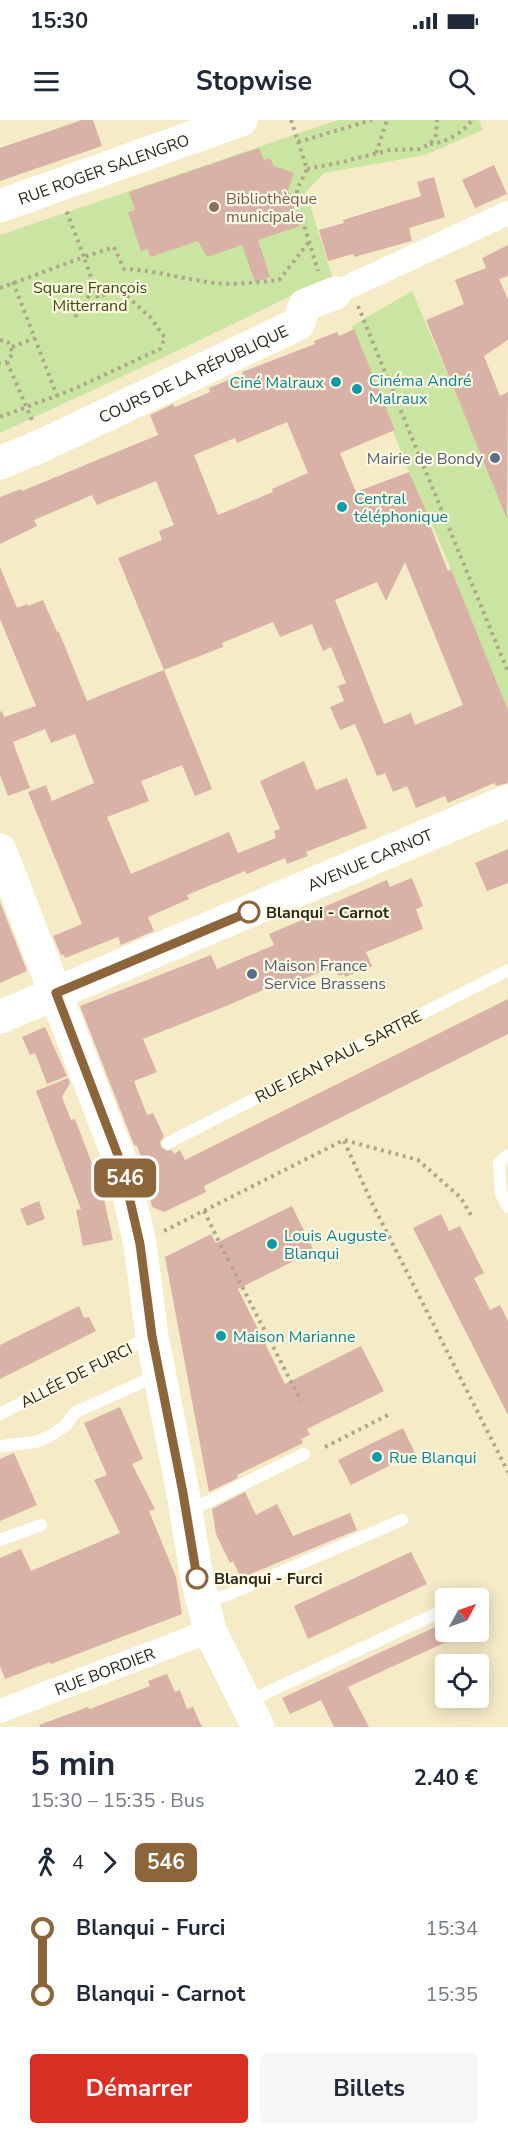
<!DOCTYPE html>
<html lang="fr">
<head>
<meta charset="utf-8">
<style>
  :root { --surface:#fff; --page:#f6f6f7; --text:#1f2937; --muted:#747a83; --accent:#d93025 }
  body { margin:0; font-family:"Nunito Sans",sans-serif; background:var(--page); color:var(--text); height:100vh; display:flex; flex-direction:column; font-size:22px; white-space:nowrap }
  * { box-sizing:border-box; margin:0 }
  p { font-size:20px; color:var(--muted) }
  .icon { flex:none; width:33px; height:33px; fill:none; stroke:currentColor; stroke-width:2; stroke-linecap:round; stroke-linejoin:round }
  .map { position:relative; height:1607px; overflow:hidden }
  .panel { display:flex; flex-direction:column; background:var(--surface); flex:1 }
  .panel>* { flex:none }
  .badge { padding:0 12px; border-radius:9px; font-size:21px; line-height:39px }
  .needle { width:39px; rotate:50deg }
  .controls { position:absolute; left:435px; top:1468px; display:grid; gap:12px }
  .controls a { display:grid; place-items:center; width:54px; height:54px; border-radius:6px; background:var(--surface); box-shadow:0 3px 15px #0003; font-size:30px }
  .map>.badge { position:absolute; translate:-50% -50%; box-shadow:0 0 0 3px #fff }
  .legs { display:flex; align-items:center; gap:9px; height:66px; padding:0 30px; font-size:20px }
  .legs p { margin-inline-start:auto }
  .head { display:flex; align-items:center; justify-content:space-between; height:102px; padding:0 30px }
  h1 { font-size:33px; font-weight:700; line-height:45px }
  .action { display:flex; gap:12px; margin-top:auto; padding:12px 30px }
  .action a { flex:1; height:69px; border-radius:6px; background:var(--accent); color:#fff; font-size:24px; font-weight:700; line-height:69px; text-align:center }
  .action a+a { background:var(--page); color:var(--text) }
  ul { padding:0 30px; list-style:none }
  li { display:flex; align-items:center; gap:21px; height:66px; font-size:22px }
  li i { display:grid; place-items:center; width:9px; height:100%; margin:0 8px; background:currentColor }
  li i::after { content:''; width:15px; height:15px; margin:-8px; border:4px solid; border-radius:50%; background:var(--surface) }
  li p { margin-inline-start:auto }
  li:first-child i { background:linear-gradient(#0000 50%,currentColor 0) }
  li:last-child i { background:linear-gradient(currentColor 50%,#0000 0) }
  .status { display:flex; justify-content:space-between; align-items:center; height:42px; padding:0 30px; background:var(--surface); direction:ltr }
  .status svg { height:16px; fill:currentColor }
  header { display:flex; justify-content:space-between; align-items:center; height:78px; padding:0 30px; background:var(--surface); font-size:27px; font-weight:700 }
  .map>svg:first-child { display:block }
  .green { fill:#cae4a1 }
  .building { fill:#d9b2a7; fill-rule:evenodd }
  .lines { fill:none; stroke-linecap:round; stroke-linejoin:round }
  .path { stroke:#aea68a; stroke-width:4; stroke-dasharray:3 4.5; stroke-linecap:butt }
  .lane { stroke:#fff; stroke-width:12 }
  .street { stroke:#fff; stroke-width:24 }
  .secondary { stroke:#fff; stroke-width:33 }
  .line-1-casing { stroke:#fff; stroke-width:14 }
  .line-1 { stroke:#8d653a; stroke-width:9 }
  .education-dot { fill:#8d6e63; stroke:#fef9e3; stroke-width:2 }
  .culture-dot { fill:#0f9aa8; stroke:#fef9e3; stroke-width:2 }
  .service-dot { fill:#5c6f8a; stroke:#fef9e3; stroke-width:2 }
  .stop-1-dot { fill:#fff; stroke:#8d653a; stroke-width:3 }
  .labels { text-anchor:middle; stroke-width:4.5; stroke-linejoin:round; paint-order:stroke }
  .street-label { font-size:16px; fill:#2b271a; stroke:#fef9e3 }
  .education-label { font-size:16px; fill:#785e54; stroke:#fef9e3; text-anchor:start }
  .park-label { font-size:16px; fill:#394d0c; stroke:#fef9e3 }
  .culture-label { font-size:16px; fill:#0d838f; stroke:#fef9e3; text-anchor:start }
  .service-label { font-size:16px; fill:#4e5e75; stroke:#fef9e3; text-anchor:end }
  .stop-label { font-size:16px; font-weight:bold; fill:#2b271a; stroke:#fef9e3; text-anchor:start }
</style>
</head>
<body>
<div class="status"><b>15:30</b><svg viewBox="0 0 49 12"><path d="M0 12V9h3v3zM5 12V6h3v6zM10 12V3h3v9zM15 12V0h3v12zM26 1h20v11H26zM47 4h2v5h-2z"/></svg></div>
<header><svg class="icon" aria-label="menu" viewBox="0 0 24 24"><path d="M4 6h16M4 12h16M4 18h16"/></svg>Stopwise<svg class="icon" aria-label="search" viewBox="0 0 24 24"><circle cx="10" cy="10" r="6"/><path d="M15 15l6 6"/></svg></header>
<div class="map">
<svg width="508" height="1607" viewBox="0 0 508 1607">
  <rect width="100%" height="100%" fill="#f5ebc7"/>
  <path class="green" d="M338,0H479L483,10L425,35L324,53L306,72L333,159L301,171L175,232L0,313V115Z
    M412,171L508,396V590L451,449L409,352L352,206Z"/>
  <path class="building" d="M82,0H93L102,26L0,61V28Z
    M259,28L264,40L270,38L274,46L294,53L288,70L300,106L258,120L270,157L255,162L242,125L207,137L198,121L150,137L148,129L141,131L128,92L135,90L129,72Z
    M494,45L507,74L475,88L462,60Z
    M434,57L445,97L409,108L412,121L354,137L353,134L328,141L319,110L344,103L343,100L421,76L417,62Z
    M508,125V156L499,159L508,179V220L484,236L500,276L508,272L507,399L426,200L464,184L455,160L486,148L482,138Z
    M354,209L395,310L340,333L356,372L409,352L432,404L430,405L448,451L451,449L508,590V663L496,666L494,663L448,683L445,676L416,688L407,666L393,672L385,653L377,656L355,604L340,610L330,587L344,581L338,566L346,563L331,527L323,531L312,504L280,517L273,502L222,523L223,527L164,550L118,438L162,420L159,411L174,405L156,361L97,385L92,375L34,400L37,406L0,424V377L21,369L22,371L158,315L150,295L173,284L175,287L210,272L209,268L243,254L242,252L315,224L314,221L337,212L339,216ZM287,302L308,353L272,369L273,372L218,395L194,335L235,318L237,323ZM405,442L463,585L415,605L411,593L384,604L335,480L377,462L386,481Z
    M0,447L17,488L27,484L28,486L43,480L57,512H59L87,581L164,550L212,669L195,676L182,645L141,661L149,681L107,697L131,754L229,712L238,733L276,718L274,711L280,709L260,661L304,641L316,670L347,658L367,708L306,732L308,736L287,744L285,738L247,754L245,751L187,775L189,779L148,797L154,811L121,825L118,817L65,838L63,834L61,835L53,816L82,804L28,672L46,665L52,681L94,663L75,614L51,623L45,609L13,622L30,668L8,676L0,655V592L2,591L4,597L36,586L0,499Z
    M508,729V763L487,771L475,743Z
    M412,758L423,786L416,789L423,809L366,832L372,846L345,857L344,854L339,856L335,846L291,864L288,859L231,884L143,919L157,952L134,961L147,995L153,993L164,1016L160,1022L161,1027L167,1031L172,1030L174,1034L180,1030L185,1040L508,879V914L204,1066L206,1072L164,1092L152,1087L144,1045L137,1026L134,1025L80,886L211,835L217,849L274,825L269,814L314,795L312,792L387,760L390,767Z
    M0,782L27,851L0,863Z
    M45,907L67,956L47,964L35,933L30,935L22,917Z
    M68,958L70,963L62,977L71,1000L75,999L102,1070L113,1120L83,1126L76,1090L81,1089L36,971Z
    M39,1081L45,1099L27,1106L20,1089Z
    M292,1086L314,1131L238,1169L285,1264L361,1226L384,1271L307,1309L310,1315L301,1319L303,1323L237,1355L238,1358L209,1372L165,1137L211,1114L216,1123Z
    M441,1094L449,1111L460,1106L484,1153L474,1158L490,1190L500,1185L508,1201V1295L413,1108Z
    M79,1186L84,1198L89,1197L96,1211L0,1259V1225Z
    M120,1287L143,1339L132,1344L155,1389L149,1391L176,1457L182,1494L51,1544L50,1542L5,1559L0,1546V1438L21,1429L31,1451L120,1413L94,1360L107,1355L84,1303Z
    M403,1308L415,1333L351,1365L338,1340Z
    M14,1333L37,1385L0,1401V1339Z
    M245,1372L256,1395L277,1384L293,1416L350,1393L357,1410L241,1458L233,1441L230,1443L216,1414L212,1389Z
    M411,1432L427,1464L308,1519L294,1486Z
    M446,1502V1522L348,1567L369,1607H334L321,1580L290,1594L282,1578Z
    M167,1554L175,1572L180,1570L187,1589L193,1587L202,1607H40L39,1605L88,1587L90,1589L150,1566L148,1561Z"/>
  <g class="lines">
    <path class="path" d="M291,0L307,49L297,69V82L318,151
      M298,22L372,0
      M430,24C445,23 464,12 472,0
      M376,33L387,0
      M307,49L338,43L390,30L419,29L430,24L436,15L437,0
      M13,162L57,276
      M0,168L84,137L66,90
      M358,186L508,552
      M75,197L94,168
      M0,220L8,222L13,233L7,242L0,243
      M12,227L35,218
      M7,242L32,300
      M0,297L74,269L160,229L165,218L151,198L118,168L98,178L84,137L114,127L124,149C153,150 179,158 208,162C231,166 256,162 279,160L309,122
      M344,1021L372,1083L508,1352
      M204,1091L229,1142
      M164,1111L344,1020L418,1040L461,1078L472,1097
      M232,1147L301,1281
      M325,1327L390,1294"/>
    <path class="lane" d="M168,1023L508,850
      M508,1035L499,1043L501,1074L508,1087
      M0,1294L151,1216
      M0,1326L36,1322L50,1316L65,1306L76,1292L158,1255
      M187,1392L304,1334
      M0,1420L41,1405
      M204,1481L225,1476L402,1400
      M247,1582L446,1489"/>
    <g class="street">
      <path d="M335,173L508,93"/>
      <path id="s1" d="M0,1591L210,1511"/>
    </g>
    <g class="secondary">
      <path id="s2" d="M0,86L241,0"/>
      <path id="s3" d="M0,343L43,325L298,204L305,185L335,173"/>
      <path d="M0,730L122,1046L140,1124L152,1216L183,1373L197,1458L210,1511L258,1607"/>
      <path id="s4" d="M0,897L508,681"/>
    </g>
  </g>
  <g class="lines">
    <g class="line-1-casing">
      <path id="line-1" d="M197,1458L183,1373L152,1216L140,1124L122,1046L56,873L249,792"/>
    </g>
    <use href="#line-1" class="line-1"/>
  </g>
  <circle class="education-dot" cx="214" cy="87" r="6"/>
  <g class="culture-dot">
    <circle cx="336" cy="262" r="6"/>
    <circle cx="357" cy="269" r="6"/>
    <circle cx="342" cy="387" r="6"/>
    <circle cx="272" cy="1124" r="6"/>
    <circle cx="221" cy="1216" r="6"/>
    <circle cx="377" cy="1337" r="6"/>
  </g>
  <g class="service-dot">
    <circle cx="495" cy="338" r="6"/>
    <circle cx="252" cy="854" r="6"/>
  </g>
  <g class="stop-1-dot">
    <circle cx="249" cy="792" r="10"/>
    <circle cx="197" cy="1458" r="10"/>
  </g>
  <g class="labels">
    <g class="street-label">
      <text dy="6" stroke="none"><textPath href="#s2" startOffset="110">RUE ROGER SALENGRO</textPath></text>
      <text dy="6" stroke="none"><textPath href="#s3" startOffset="213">COURS DE LA RÉPUBLIQUE</textPath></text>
      <text dy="6" stroke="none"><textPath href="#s4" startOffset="402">AVENUE CARNOT</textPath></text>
      <text transform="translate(338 936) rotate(-27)" y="6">RUE JEAN PAUL SARTRE</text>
      <text transform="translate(76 1255) rotate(-27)" y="6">ALLÉE DE FURCI</text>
      <text dy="6" stroke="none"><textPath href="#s1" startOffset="112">RUE BORDIER</textPath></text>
    </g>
    <g class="education-label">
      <text x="226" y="84">Bibliothèque<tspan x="226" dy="18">municipale</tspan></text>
    </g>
    <g class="park-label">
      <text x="90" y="173">Square François<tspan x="90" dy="18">Mitterrand</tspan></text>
    </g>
    <g class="culture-label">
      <text x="369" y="266">Cinéma André<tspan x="369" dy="18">Malraux</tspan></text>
      <text x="324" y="268" text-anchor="end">Ciné Malraux</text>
      <text x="354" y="384">Central<tspan x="354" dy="18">téléphonique</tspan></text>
      <text x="284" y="1121">Louis Auguste<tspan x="284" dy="18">Blanqui</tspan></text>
      <text x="233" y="1222">Maison Marianne</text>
      <text x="389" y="1343">Rue Blanqui</text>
    </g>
    <g class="service-label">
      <text x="483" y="344">Mairie de Bondy</text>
      <text x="264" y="851" text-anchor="start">Maison France<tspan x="264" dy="18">Service Brassens</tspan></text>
    </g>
    <g class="stop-label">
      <text x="266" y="798">Blanqui - Carnot</text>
      <text x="214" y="1464">Blanqui - Furci</text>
    </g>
  </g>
</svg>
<div class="controls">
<a><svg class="needle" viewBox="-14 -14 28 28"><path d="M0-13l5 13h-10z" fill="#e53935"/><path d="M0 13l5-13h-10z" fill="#747a83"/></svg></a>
<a><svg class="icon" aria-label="locate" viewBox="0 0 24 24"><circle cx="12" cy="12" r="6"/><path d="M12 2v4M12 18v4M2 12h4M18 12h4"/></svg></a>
</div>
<b class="badge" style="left:125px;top:1058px;background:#8d653a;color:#fff">546</b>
</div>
<section class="panel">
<div class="head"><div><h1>5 min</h1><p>15:30 – 15:35 · Bus</p></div><b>2.40 €</b></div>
<div class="legs"><svg class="icon" aria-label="walk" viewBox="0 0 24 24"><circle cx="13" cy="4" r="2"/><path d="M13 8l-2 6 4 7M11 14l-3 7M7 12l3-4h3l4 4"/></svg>4<svg class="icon" aria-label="forward" viewBox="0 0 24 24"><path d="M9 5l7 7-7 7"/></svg><b class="badge" style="background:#8d653a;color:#fff">546</b></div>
<ul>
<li><i style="color:#8d653a"></i><b>Blanqui - Furci</b><p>15:34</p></li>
<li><i style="color:#8d653a"></i><b>Blanqui - Carnot</b><p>15:35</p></li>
</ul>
<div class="action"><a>Démarrer</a><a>Billets</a></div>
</section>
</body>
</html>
